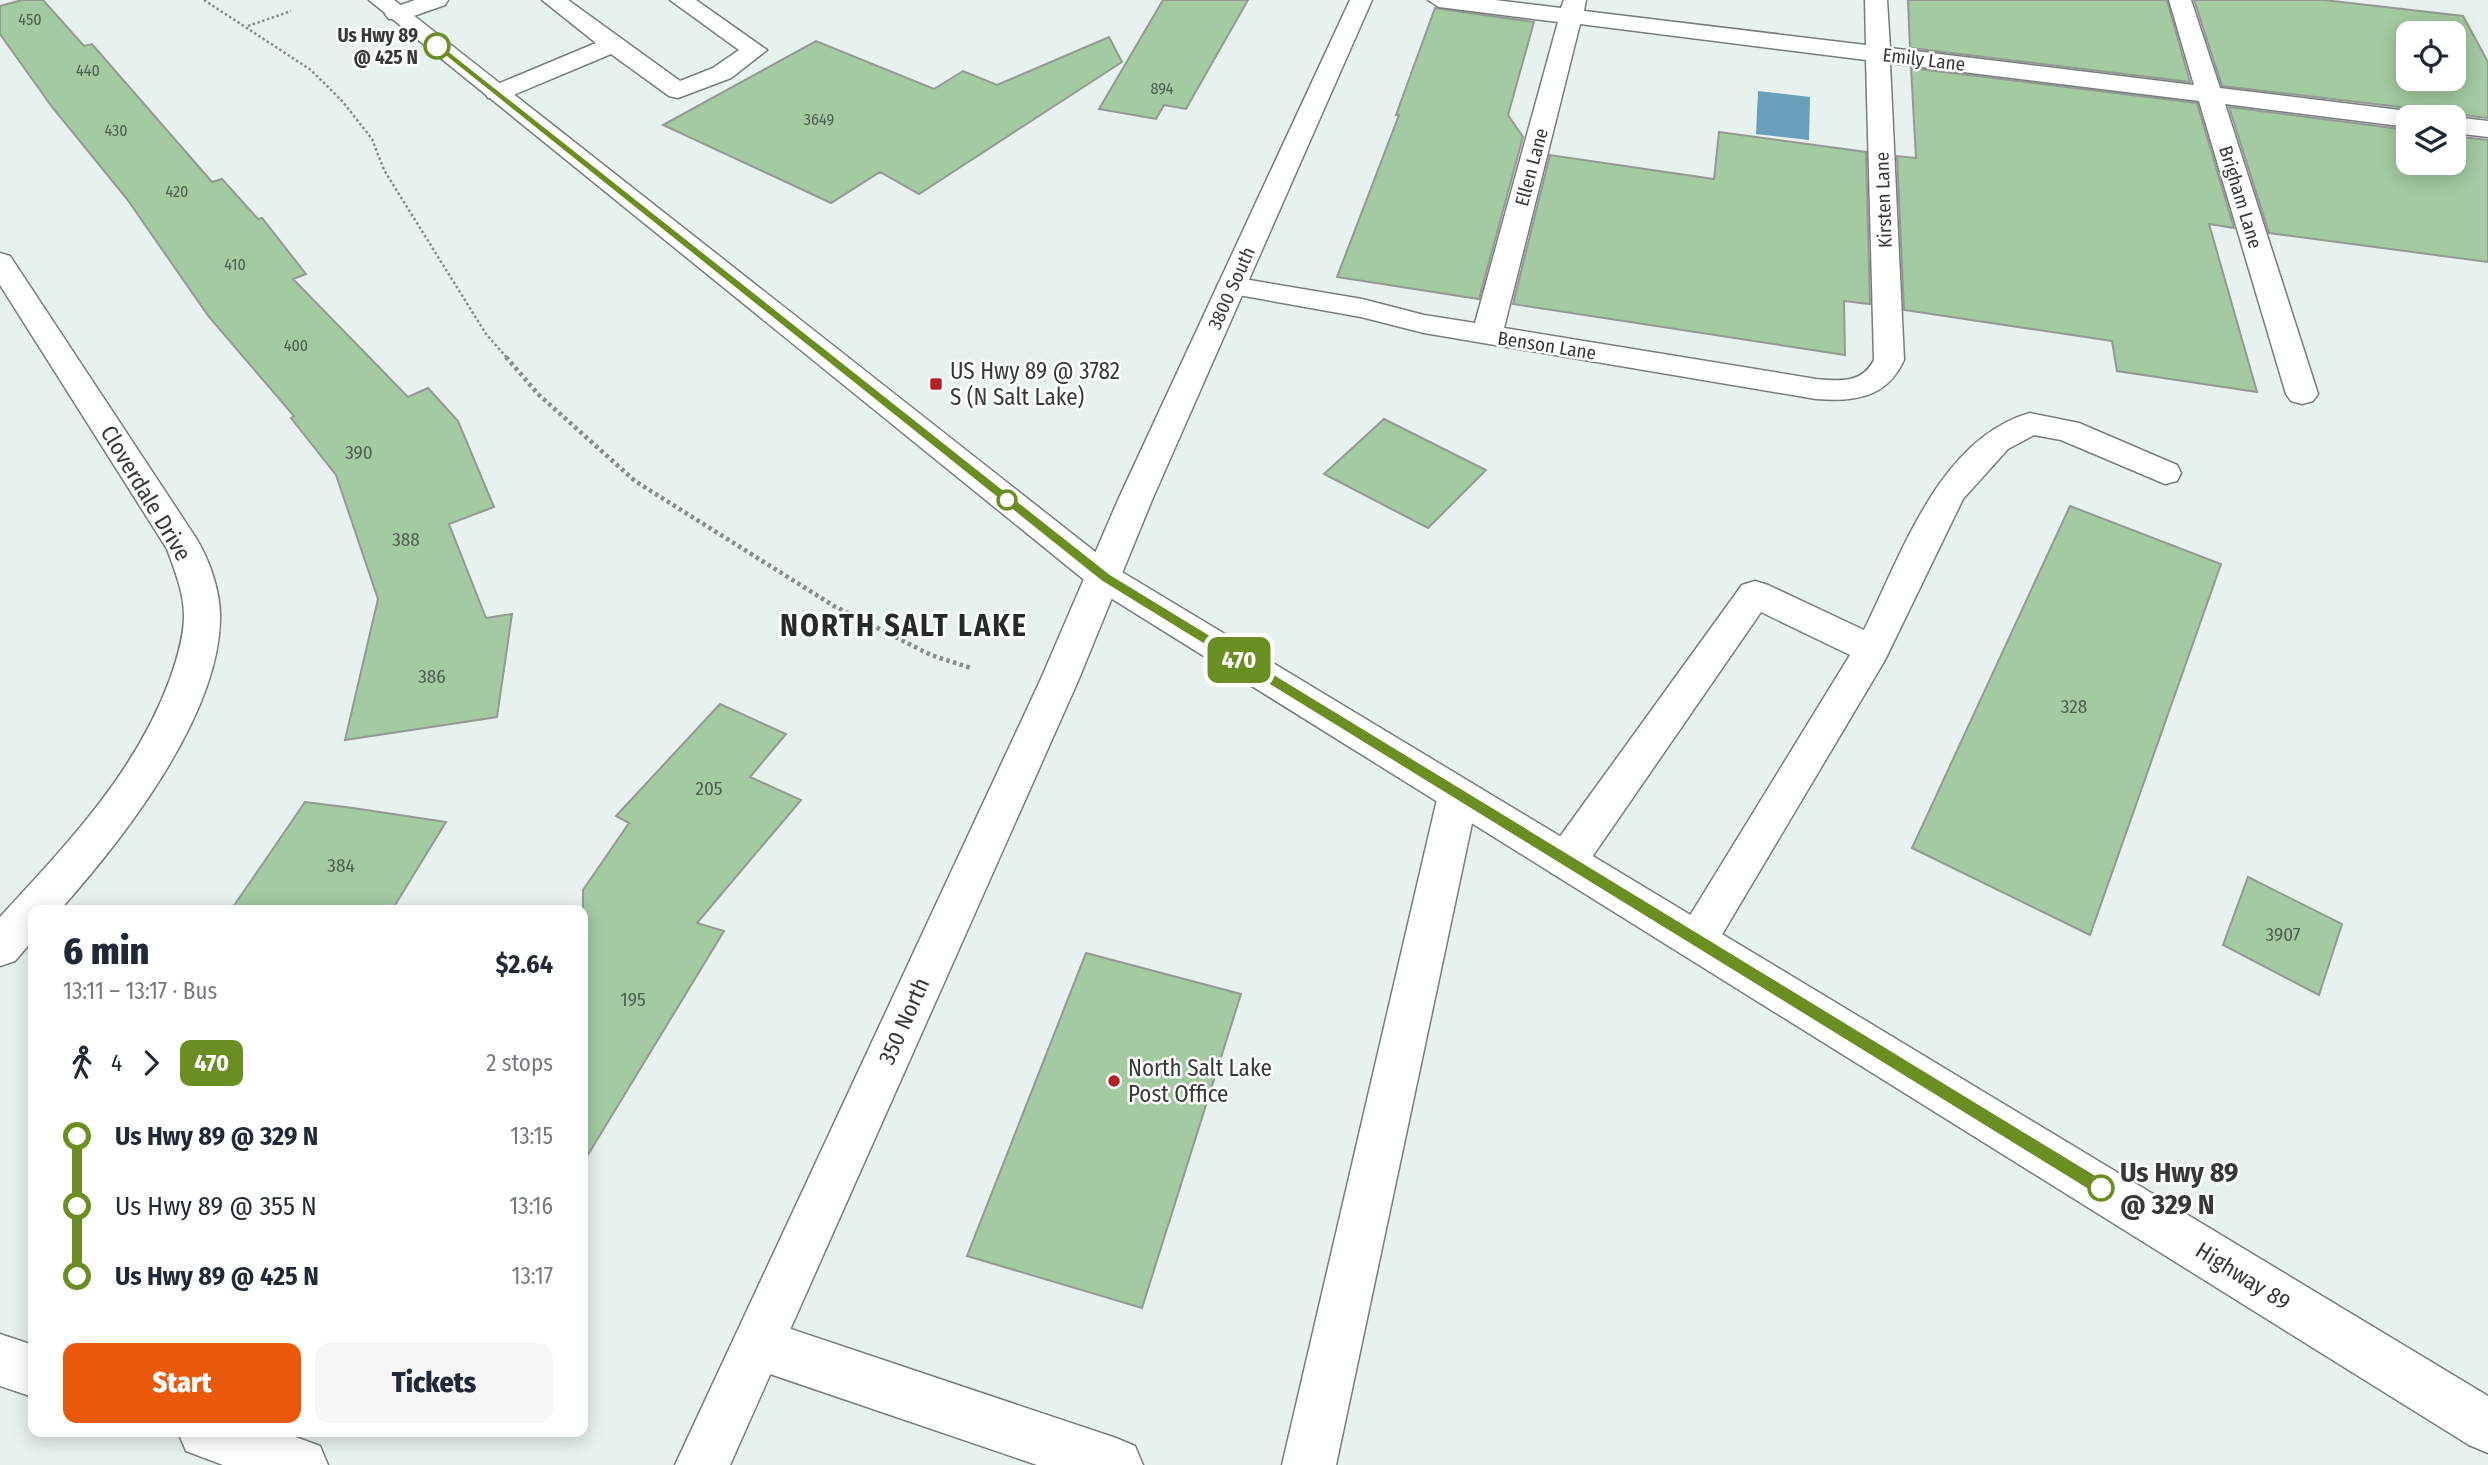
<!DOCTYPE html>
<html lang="en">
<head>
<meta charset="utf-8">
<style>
  :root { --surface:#fff; --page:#f6f6f7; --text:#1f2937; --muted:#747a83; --accent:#ea580c }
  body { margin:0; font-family:"Fira Sans Condensed",sans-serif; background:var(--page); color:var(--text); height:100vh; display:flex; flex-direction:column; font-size:26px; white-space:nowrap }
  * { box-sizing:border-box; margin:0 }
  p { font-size:23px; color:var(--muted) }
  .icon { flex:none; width:38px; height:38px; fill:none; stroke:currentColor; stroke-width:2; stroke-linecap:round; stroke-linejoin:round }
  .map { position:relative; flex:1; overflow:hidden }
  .side { position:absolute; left:28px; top:905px; width:560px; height:532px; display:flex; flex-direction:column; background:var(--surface); border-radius:14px; box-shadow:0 4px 18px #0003 }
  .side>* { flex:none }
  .badge { padding:0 14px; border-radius:10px; font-size:24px; line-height:46px }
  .controls { position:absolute; left:2396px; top:21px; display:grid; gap:14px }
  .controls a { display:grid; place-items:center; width:70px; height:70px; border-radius:14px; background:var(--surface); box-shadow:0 4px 18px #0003; font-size:35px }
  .map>.badge { position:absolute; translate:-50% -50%; box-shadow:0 0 0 4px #fff }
  .legs { display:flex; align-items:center; gap:10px; height:77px; padding:0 35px; font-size:23px }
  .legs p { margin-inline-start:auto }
  .overview { display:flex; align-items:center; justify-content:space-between; height:119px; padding:0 35px }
  h1 { font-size:38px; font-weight:800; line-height:52px }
  .button { display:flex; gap:14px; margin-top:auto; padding:14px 35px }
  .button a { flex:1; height:80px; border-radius:14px; background:var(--accent); color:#fff; font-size:28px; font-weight:800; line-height:80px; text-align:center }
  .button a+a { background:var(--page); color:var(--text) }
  ul { padding:0 35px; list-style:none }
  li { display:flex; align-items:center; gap:24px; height:70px; font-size:26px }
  li i { display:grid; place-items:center; width:10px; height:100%; margin:0 9px; background:currentColor }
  li i::after { content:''; width:18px; height:18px; margin:-9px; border:5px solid; border-radius:50%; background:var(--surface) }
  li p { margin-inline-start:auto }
  li:first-child i { background:linear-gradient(#0000 50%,currentColor 0) }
  li:last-child i { background:linear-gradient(currentColor 50%,#0000 0) }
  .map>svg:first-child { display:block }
  .water { fill:#68a0bc }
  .building { fill:#a3caa0; stroke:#949993; stroke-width:2; fill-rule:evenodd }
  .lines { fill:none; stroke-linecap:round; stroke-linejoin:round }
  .service-casing { stroke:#767e7b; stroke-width:3 }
  .minor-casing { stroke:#767e7b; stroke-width:3 }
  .tertiary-casing { stroke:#767e7b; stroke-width:3 }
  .primary-casing { stroke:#767e7b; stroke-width:3 }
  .path-far1 { stroke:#868d8b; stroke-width:2.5; stroke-dasharray:2.5 2.5; stroke-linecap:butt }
  .path { stroke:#868d8b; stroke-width:4.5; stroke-dasharray:3.5 3.5; stroke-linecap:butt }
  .service { fill:#fff; fill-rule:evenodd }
  .minor { fill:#fff; fill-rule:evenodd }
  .tertiary { fill:#fff; fill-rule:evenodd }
  .primary { fill:#fff; fill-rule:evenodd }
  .line-1 { fill:#6b8e23; stroke:#fff; stroke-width:2 }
  .stop-1-dot { fill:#fff; stroke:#6b8e23; stroke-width:3.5 }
  .poi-dot { fill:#b22223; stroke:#fff; stroke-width:2.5 }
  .labels { text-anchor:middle; stroke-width:5; stroke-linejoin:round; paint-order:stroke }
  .far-number-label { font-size:16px; fill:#505d52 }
  .far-stop-label { font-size:19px; font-weight:bold; fill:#353938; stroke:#fff; text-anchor:end }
  .far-street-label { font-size:19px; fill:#353938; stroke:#fff }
  .number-label { font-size:19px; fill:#505d52 }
  .poi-label { font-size:23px; fill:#353938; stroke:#fff; text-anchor:start }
  .street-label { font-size:23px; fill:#353938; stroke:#fff }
  .near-stop-label { font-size:28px; font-weight:bold; fill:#353938; stroke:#fff; text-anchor:start }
  .district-label { font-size:30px; font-weight:bold; letter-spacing:2px; fill:#242b29; stroke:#fff }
</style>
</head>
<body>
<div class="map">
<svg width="2488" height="1465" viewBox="0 0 2488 1465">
  <rect width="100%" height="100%" fill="#e7f1ed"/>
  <path class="water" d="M1758,91L1810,97L1809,140L1756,134Z"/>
  <path class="building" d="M22,0H43L84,46L92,44L212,182L222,179L258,219L262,218L306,274L293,279L408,397L428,388L458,421L494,507L449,524L486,618L512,614L497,717L345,740L378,599L336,475L291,418L294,416L209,317L127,199L52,107L0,34V6Z
    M1163,0H1248L1186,109L1164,105L1156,119L1099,109Z
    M1908,0H2167L2190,82L1910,48Z
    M2194,0H2324L2463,16L2488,62V118L2454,114L2451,117H2422L2408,108L2222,86ZM2408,33H2454V79H2408Z
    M1435,8L1534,22L1508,115L1523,137L1479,299L1337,277L1399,115H1396Z
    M1109,37L1122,62L919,194L880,172L831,203L663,125L816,41L934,89L963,71L997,85Z
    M1911,68L2197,103L2234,228L2209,224L2257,392L2117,371L2112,341L1904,310L1897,156L1916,158Z
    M2229,107L2408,130V163H2454V136L2488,140V262L2269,233Z
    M1719,132L1866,152L1870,304L1844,301L1845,355L1513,304L1550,155L1714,179Z
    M1384,419L1486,470L1428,528L1324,474Z
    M2070,506L2221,564L2090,935L1912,848Z
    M720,704L786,734L750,777L801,800L697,923L724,931L583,1163V890L629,823L616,816Z
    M305,802L353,808L446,822L392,910H231Z
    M2248,877L2342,924L2319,995L2223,945Z
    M1086,953L1241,994L1142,1308L967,1256Z"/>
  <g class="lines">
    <g class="service-casing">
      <path id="service" d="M542,0H568L680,81L713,68L739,50L670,0H696L767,50L731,78L678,98L669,96L611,54L506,98H488L485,93L488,88L596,43Z
        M1428,0H1495L1561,8L1564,0H1586L1584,11L1866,45L1865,0H1887L1890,48L2194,85L2169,0H2191L2220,88L2408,111L2420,117H2408V127L2225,104L2318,394L2313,401L2302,404L2291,401L2286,394L2199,101L1890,63L1904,360C1887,398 1854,402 1816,399L1424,333L1361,317L1222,292L1217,286L1222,280L1232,277L1362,299L1424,315L1475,323L1558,22L1439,7ZM1580,24L1866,60L1874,360C1862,384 1839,381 1816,379L1504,328Z
        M2454,117L2488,121V137L2454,133Z
        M2030,413L2079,423L2177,465L2181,473L2177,481L2165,484L2061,440L2034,435L2008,449L1963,499L1885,660L1711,953L1696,959L1681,953L1675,940L1850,655L1761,612L1581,873L1566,879L1551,873L1545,861L1551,849L1742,585L1755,581L1768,585L1864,630C1901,555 1940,438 2030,413Z
        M1458,779L1472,783L1478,795L1336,1465H1282L1438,795L1444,783Z
        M758,1318L1116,1438L1135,1446L1143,1465H1037L758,1370L740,1362L732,1344L740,1326Z"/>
    </g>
    <g class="minor-casing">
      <path id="minor" d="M415,0H448L445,5L405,19H389L385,14L389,9Z
        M0,253L10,256L14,262L196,538C210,561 221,593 220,620C218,718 123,839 60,910H33V940L15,961L0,966V917C67,844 135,774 170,679C177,659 184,637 184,616C184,593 175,571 167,549L0,285Z
        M0,1334L33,1345V1397L0,1386Z
        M178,1432H282L320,1446L328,1465H223L186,1451Z"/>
    </g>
    <g class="tertiary-casing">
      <path id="tertiary" d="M1350,0H1372L1152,500L1078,681L730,1465H675L1040,681L1118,500Z"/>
    </g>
    <g class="primary-casing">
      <path id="primary" d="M369,0H394L1117,569L2488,1396V1453L2469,1445L1093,587Z"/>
    </g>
    <path class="path-far1" d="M204,0L311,70L343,102L372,139L384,170L486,334L507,358
      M248,26L291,11"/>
    <path class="path" d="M506,357L538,394L635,481L834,606L931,655L971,668"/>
    <use href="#service" class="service"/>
    <use href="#minor" class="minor"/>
    <use href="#tertiary" class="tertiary"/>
    <use href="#primary" class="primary"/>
  </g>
  <path class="line-1" d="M434,44H440L1110,574L2107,1182L2109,1188L2107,1194L2101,1197L2095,1194L1101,581L434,47Z"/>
  <g class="stop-1-dot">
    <circle cx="437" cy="46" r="12"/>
    <circle cx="1007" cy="500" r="9"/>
    <circle cx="2101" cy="1188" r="12"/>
  </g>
  <g class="poi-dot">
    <rect x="929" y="377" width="14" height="14" rx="3.5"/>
    <circle cx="1114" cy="1081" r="7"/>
  </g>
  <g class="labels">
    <g class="far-number-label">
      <text x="30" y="25">450</text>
      <text x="88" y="76">440</text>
      <text x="1162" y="94">894</text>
      <text x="819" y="125">3649</text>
      <text x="116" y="136">430</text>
      <text x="177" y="197">420</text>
      <text x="235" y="270">410</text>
      <text x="296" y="351">400</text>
    </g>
    <g class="far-stop-label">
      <text x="418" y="42">Us Hwy 89<tspan x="418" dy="22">@ 425 N</tspan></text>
    </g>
    <g class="far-street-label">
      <text transform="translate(1924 59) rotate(7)" y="7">Emily Lane</text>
      <text transform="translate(1531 167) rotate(-75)" y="7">Ellen Lane</text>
      <text transform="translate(2241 197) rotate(73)" y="7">Brigham Lane</text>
      <text transform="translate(1883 200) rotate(-92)" y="7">Kirsten Lane</text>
      <text transform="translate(1231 288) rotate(-66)" y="7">3800 South</text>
      <text transform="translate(1547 345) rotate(9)" y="7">Benson Lane</text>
    </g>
    <g class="number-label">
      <text x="359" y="459">390</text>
      <text x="406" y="546">388</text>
      <text x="432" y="683">386</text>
      <text x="2074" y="713">328</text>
      <text x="709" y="795">205</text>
      <text x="341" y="872">384</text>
      <text x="2283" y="941">3907</text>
      <text x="633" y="1006">195</text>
    </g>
    <g class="poi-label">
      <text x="950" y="379">US Hwy 89 @ 3782<tspan x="950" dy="26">S (N Salt Lake)</tspan></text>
      <text x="1128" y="1076">North Salt Lake<tspan x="1128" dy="26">Post Office</tspan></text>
    </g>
    <g class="street-label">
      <text transform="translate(146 493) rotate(59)" y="8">Cloverdale Drive</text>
      <text transform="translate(904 1021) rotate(-66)" y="8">350 North</text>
      <text transform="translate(2243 1276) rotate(32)" y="8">Highway 89</text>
    </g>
    <g class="near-stop-label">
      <text x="2120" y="1182">Us Hwy 89<tspan x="2120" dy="32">@ 329 N</tspan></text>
    </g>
    <g class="district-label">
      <text x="904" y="636">NORTH SALT LAKE</text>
    </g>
  </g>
</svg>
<div class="controls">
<a><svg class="icon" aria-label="locate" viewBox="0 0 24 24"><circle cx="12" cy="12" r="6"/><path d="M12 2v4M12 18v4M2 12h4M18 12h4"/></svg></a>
<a><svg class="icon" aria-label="layers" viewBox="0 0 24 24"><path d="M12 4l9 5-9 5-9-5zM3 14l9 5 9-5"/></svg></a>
</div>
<b class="badge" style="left:1239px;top:660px;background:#6b8e23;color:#fff">470</b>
<section class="side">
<div class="overview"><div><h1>6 min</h1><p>13:11 – 13:17 · Bus</p></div><b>$2.64</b></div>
<div class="legs"><svg class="icon" aria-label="walk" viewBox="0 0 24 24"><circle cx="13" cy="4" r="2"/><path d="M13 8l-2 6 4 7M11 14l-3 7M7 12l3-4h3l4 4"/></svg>4<svg class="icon" aria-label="forward" viewBox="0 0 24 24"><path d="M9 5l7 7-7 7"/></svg><b class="badge" style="background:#6b8e23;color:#fff">470</b><p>2 stops</p></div>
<ul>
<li><i style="color:#6b8e23"></i><b>Us Hwy 89 @ 329 N</b><p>13:15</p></li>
<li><i style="color:#6b8e23"></i><span>Us Hwy 89 @ 355 N</span><p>13:16</p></li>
<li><i style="color:#6b8e23"></i><b>Us Hwy 89 @ 425 N</b><p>13:17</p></li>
</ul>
<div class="button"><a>Start</a><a>Tickets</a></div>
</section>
</div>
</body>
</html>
